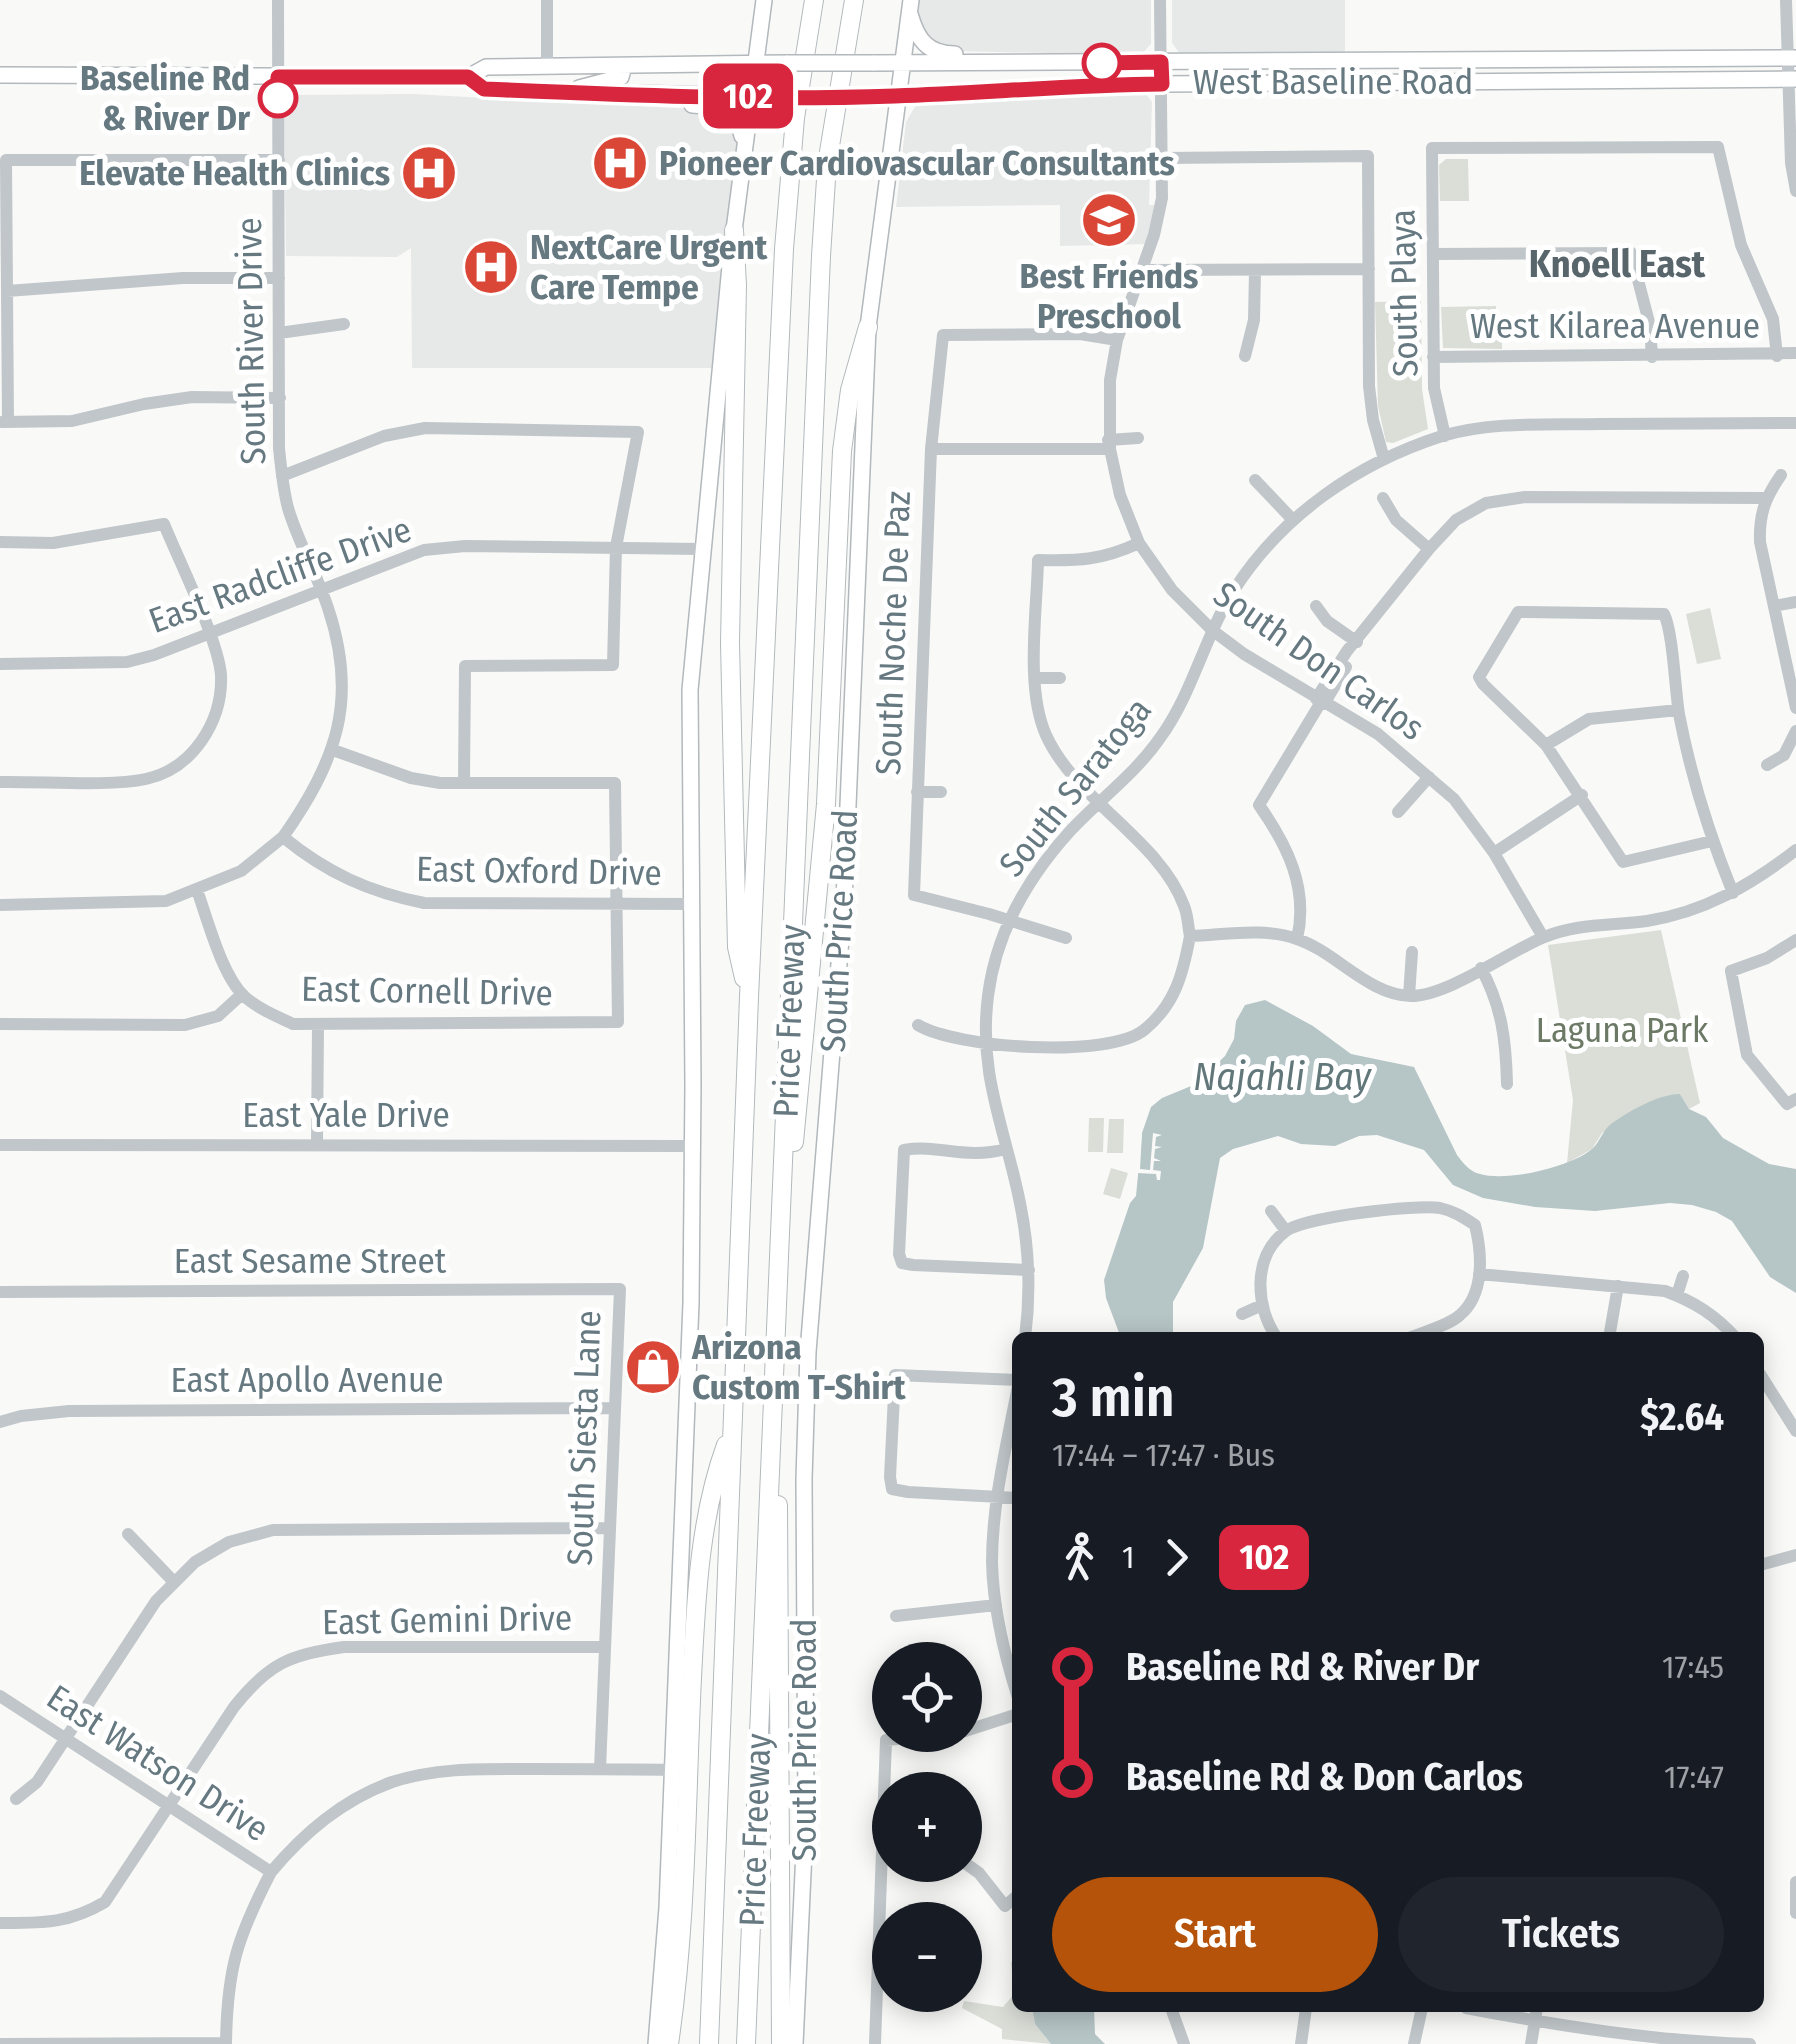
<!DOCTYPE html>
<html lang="en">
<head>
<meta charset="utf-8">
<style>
  :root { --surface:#171b24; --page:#20242c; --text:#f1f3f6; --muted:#9ea1a6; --accent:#b45309 }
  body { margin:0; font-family:"Fira Sans Condensed",sans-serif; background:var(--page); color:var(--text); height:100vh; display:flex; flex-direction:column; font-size:38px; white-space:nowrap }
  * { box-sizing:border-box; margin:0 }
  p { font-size:32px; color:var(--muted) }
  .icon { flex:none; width:55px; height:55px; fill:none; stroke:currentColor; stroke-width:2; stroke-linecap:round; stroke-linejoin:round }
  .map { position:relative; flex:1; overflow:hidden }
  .details { position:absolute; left:1012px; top:1332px; width:752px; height:680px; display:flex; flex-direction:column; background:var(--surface); border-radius:15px; box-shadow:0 5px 25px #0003 }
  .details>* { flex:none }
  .badge { padding:0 20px; border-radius:15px; font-size:35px; line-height:65px }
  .fabs { position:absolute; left:872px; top:1642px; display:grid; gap:20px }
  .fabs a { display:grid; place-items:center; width:110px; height:110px; border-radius:50%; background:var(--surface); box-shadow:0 5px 25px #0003; font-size:50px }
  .map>.badge { position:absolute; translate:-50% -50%; box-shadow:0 0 0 5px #fff }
  .legs { display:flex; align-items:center; gap:15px; height:110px; padding:0 40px; font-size:32px }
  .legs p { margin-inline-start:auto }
  .overview { display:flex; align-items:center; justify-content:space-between; height:170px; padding:0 40px }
  h1 { font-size:55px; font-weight:600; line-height:75px }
  .cta { display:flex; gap:20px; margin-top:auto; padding:20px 40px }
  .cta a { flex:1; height:115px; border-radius:60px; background:var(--accent); color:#fff; font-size:40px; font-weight:600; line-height:115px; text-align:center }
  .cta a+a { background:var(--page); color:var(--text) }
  ul { padding:0 40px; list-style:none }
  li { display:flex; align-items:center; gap:35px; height:110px; font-size:38px }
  li i { display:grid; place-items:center; width:15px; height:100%; margin:0 12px; background:currentColor }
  li i::after { content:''; width:25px; height:25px; margin:-12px; border:8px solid; border-radius:50%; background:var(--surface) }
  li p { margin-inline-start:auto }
  li:first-child i { background:linear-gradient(#0000 50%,currentColor 0) }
  li:last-child i { background:linear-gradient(currentColor 50%,#0000 0) }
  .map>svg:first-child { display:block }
  .built { fill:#e7e9e9 }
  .green { fill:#daded7 }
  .water { fill:#b6c5c6 }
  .pier { fill:#f9f9f8 }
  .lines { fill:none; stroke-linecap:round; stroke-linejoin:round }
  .major-casing { stroke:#b2b8bb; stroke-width:18 }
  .highway-casing { stroke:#b4b9bc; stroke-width:20 }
  .minor { stroke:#c0c6c9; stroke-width:12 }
  .major { stroke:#fff; stroke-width:15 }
  .highway { stroke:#fff; stroke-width:18 }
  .major-bridge-casing { stroke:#b2b8bb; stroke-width:18; stroke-linecap:butt }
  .major-bridge { stroke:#fff; stroke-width:15 }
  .line-1-casing { stroke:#fff; stroke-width:22 }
  .line-1 { stroke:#d7263d; stroke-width:15 }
  .stop-1-dot { fill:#fff; stroke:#d7263d; stroke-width:5 }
  .labels { text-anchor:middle; stroke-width:10; stroke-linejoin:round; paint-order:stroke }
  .stop-label { font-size:35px; font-weight:bold; fill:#667981; stroke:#fff; text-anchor:end }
  .street-label { font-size:35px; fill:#667981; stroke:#fff }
  .poi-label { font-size:35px; font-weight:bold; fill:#667981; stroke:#fff; text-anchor:start }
  .park-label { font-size:35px; fill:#6b7965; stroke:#fff }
  .neighbourhood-label { font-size:38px; font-weight:bold; fill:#58666c; stroke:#fff }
  .water-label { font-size:38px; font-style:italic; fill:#61777a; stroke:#fff }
</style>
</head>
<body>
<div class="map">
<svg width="1796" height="2044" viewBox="0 0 1796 2044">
  <rect width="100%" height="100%" fill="#f9f9f8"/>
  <path class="built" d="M919,0H1151V44L1141,55L951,51L932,46L917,17Z
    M1172,0H1345V53L1180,54L1172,43Z
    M1137,92L1145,93L1152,102L1149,205H1161L1151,244L1060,246V205L896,207L906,122L916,105L1019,96Z
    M412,94L715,110L737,130L738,142L713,368H412L411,248L397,257L286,256L284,108L289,98L293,95Z"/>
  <path class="green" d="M1446,159H1468L1469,201H1440L1439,165Z
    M1421,301L1422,389L1428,429L1393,443L1386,442L1378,406L1375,302Z
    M1496,306V331L1502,332V349L1443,348L1441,307Z
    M1710,608L1721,659L1697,664L1686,614Z
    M1661,930L1700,1103L1689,1109L1680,1094L1653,1101L1602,1133L1592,1149L1567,1163L1573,1100L1548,945Z
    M1089,1118H1104L1103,1152H1088Z
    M1109,1119H1124L1123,1153H1107Z
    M1111,1168L1128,1173L1120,1199L1103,1194Z
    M1011,1962L1017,1964L1018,2008H1032L1035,2024L1051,2044L1002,2039V2029L962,2008L964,2001L1003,2007L1014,1994Z"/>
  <path class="water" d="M1265,1000L1313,1026L1351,1054L1414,1067L1457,1155C1463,1163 1470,1172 1480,1174C1507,1182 1571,1167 1592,1149C1600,1142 1602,1131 1611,1124C1629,1111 1659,1094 1680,1094L1689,1109L1706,1117L1723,1138L1769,1164L1796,1169V1293L1770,1277L1732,1221L1716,1212L1692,1205L1670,1203L1595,1211L1535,1207L1483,1198L1453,1185L1424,1150L1377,1135L1359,1136L1335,1146L1301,1144L1278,1136L1233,1149L1220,1158L1203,1248L1173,1302V1337L1121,1338L1106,1298L1104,1280L1130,1203L1136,1196L1142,1133L1151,1107L1162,1098L1196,1084L1225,1056L1234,1039L1236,1021L1245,1005Z
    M1032,2008H1094L1095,2034L1105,2044H1051L1035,2024Z"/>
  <path class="pier" d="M1138,1133H1142L1140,1169L1150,1170L1153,1133L1162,1135L1156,1137L1155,1146L1162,1147L1155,1149L1154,1158L1161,1161H1154L1153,1170L1161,1171L1160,1180H1157L1156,1174L1137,1173Z"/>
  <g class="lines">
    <g class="major-casing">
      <path id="major" d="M910,14C917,39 927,54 955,54
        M873,63L1796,58
        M0,75L468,77L486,67L788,63
        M468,77L484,89L787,97
        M579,88L621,77L624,66
        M871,97L1162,84L1796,79
        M692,105C716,106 737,109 742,136
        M733,238L764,0
        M656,2044L667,1908L691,1303L693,1086L690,690L730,266
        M795,2044L806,1809L804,1479L808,1352L844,901L868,327L911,0"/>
    </g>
    <g class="highway-casing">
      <path id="highway" d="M734,230L737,285L730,643L737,947L744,978
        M794,1142L826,804L842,451L850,390L868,327
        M778,1505L781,2044
        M669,2044C687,1923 686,1800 692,1678C696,1601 699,1519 726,1445
        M709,2044L749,997L784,249L795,118L814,0
        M746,2044L821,256L827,164L854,0"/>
    </g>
    <path class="minor" d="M278,0L279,448C281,468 283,489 288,508C298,542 317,574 328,608C359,700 336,762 283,837
      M1160,0L1162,198L1154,235L1117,340L1110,380V449L1120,495L1139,543L1172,590L1212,630L1244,654L1378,734L1454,799L1494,853L1543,937
      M1786,0L1791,163L1796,191
      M547,67V0
      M1163,158L1368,156L1369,386L1373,420L1384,459
      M1433,254L1631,253L1650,326L1652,357
      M1142,270L1369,269
      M7,291L183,278H279
      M279,333L344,324
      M1245,356L1254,320L1255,271
      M1433,357L1796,353
      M2,422L72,421L144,404L192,397L280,398
      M8,422L6,160H279
      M1445,436L1434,388L1432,148L1718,147L1741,245L1773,319L1777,356
      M1108,440L1138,438
      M931,449H1110
      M1781,475C1765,498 1759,514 1760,542L1796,708
      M282,476L384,436L425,428L638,432L616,547L613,665L465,666L464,783
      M1255,480L1293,520
      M1383,498L1396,520L1429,549
      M0,542L53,543L164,524C179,561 218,639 221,675C223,722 192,769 146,779C108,787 41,781 0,782
      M1139,543C1102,560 1080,561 1038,560C1037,611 1025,688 1046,735C1075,800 1161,841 1184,906C1188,915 1188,927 1190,936
      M1316,606L1327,621L1357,642
      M1774,606L1796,602
      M0,664L127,662L154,655L424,550L465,546L701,549
      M1035,678H1060
      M1316,699L1347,651L1429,549L1456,520L1486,503L1525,497L1765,498
      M1324,704L1346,667
      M1546,745L1589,719L1678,710
      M1767,765L1784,755L1796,731
      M917,792H941
      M1398,812L1429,777
      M1712,841L1623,862L1546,745L1483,684L1479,677L1518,612L1664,614C1673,632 1675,689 1679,714C1691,777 1709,834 1733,893
      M1494,853L1582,795
      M197,890C208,921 222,976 245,997C259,1009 276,1016 293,1024L618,1022L615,783H440L411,778L333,750
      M0,905L166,901L241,871L283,837C327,873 369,892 424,903L690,904
      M1066,938L989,914L914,895L931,449L943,335L1080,334L1117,340
      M1297,939C1309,888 1287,845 1259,805L1321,702
      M1796,940L1767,958L1731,971L1747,1055L1787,1104L1796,1099
      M1481,968C1502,1007 1506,1040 1507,1084
      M1409,996L1412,952
      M0,1024L185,1025L218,1016L242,994
      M918,1025C956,1048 1108,1059 1144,1030C1175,1005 1183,974 1190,936C1225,935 1263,927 1297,939C1336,952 1368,995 1411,996C1447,996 1507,953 1542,938C1577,923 1611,926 1647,921C1704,912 1751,885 1796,850
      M0,1145L692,1146
      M317,1145L318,1025
      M1006,1149C964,1160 940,1144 904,1150L899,1254L902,1263L913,1265L1029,1270
      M1271,1211L1286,1231
      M1479,1274L1665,1291C1695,1302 1715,1315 1736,1338
      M0,1292L620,1289L600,1769
      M1677,1295L1683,1276
      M1242,1314L1262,1305
      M1025,1338C1031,1292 1029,1247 1020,1203C1005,1128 978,1075 988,996C996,932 1029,876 1071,830C1100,799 1135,774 1160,738C1193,693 1204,637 1234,590C1282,515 1358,463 1442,436C1493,421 1548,425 1600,424C1665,424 1731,423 1796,423
      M1277,1338C1255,1307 1252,1256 1286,1231C1305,1217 1416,1204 1440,1208C1454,1211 1463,1217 1475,1225C1482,1253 1485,1294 1460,1315C1448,1326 1425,1331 1409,1338
      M1609,1338L1618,1286
      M1760,1374L1796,1431
      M1018,1380L895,1375L890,1477L892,1489L908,1492L1018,1498
      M1018,1386C1007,1443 992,1503 992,1562C993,1608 1004,1654 1018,1698
      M0,1422L21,1416L69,1411L615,1408
      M128,1534L174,1582
      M1760,1565L1796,1555
      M896,1616L996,1605
      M0,1696L271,1872C304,1833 342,1800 392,1782C438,1767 487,1769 535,1769C581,1769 627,1769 673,1770
      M965,1731L1018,1714
      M16,1799L37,1782L156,1601L195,1562L229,1542L273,1530L610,1528
      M965,1863L979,1873L1005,1906L1018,1895
      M1796,1882V1913
      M0,1923C42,1923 68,1924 105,1902L234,1707C268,1664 290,1654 344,1647H605
      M938,1995L941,1996
      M1171,2008L1184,2044
      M1466,2008C1560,2026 1655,2041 1750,2044
      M0,2044L226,2043
      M226,2044C227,1969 237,1938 271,1872
      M875,2044L886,1740L944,1735
      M1301,2044L1306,2008
      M1414,2044L1422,2008
      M1531,2044L1537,2008"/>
    <use href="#major" class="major"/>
    <use href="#highway" class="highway"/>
    <g class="major-bridge-casing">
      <path id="major-bridge" d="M788,63H873
        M787,97H871"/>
    </g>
    <use href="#major-bridge" class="major-bridge"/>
  </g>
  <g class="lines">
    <g class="line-1-casing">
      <path id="line-1" d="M278,98V77H468L484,89C621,95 759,101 895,96C984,93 1072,85 1162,84L1161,62L1102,63"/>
    </g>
    <use href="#line-1" class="line-1"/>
  </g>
  <defs>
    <g id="hospital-disc" transform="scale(2.875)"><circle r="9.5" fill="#da4737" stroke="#fff"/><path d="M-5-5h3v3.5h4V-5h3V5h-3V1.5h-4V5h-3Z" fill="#fff"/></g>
    <g id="school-disc" transform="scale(2.875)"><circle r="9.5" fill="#da4737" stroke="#fff"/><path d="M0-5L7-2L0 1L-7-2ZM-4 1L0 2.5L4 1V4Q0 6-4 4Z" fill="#fff"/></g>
    <g id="shop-disc" transform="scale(2.875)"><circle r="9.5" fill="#da4737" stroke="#fff"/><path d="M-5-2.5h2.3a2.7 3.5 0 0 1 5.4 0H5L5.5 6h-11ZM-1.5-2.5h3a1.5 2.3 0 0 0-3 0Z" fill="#fff"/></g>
  </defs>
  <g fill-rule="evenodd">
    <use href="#hospital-disc" x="620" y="163"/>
    <use href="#hospital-disc" x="429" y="173"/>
    <use href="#school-disc" x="1109" y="220"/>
    <use href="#hospital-disc" x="491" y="267"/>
    <use href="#shop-disc" x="653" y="1367"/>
  </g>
  <g class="stop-1-dot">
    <circle cx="1102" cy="63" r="18"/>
    <circle cx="278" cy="98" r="18"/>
  </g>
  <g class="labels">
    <g class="stop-label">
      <text x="250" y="90">Baseline Rd<tspan x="250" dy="40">&amp; River Dr</tspan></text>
    </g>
    <g class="street-label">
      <text x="1333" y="94">West Baseline Road</text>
      <text transform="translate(1404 293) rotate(-91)" y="12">South Playa</text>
      <text x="1615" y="338">West Kilarea Avenue</text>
      <text transform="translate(251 341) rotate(-91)" y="12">South River Drive</text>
      <text transform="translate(280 575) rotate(-20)" y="12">East Radcliffe Drive</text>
      <text transform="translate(893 633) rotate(-88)" y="12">South Noche De Paz</text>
      <text transform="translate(1319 661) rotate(35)" y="12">South Don Carlos</text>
      <text transform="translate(1075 787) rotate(-51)" y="12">South Saratoga</text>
      <text transform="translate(539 871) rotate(1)" y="12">East Oxford Drive</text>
      <text transform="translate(839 931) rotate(-87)" y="12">South Price Road</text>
      <text transform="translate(427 991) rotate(1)" y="12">East Cornell Drive</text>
      <text transform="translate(789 1021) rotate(-88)" y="12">Price Freeway</text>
      <text x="346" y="1127">East Yale Drive</text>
      <text x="310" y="1273">East Sesame Street</text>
      <text x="307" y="1392">East Apollo Avenue</text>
      <text transform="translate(584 1438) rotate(-88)" y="12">South Siesta Lane</text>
      <text transform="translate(447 1620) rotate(-1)" y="12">East Gemini Drive</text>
      <text transform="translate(804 1740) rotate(-90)" y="12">South Price Road</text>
      <text transform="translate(158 1763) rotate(33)" y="12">East Watson Drive</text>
      <text transform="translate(755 1830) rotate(-88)" y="12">Price Freeway</text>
    </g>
    <g class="poi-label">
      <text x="659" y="175">Pioneer Cardiovascular Consultants</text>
      <text x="390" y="185" text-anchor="end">Elevate Health Clinics</text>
      <text x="530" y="259">NextCare Urgent<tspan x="530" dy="40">Care Tempe</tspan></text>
      <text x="1109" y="288" text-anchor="middle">Best Friends<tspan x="1109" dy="40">Preschool</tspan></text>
      <text x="692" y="1359">Arizona<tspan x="692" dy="40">Custom T-Shirt</tspan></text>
    </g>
    <g class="park-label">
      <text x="1622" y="1042">Laguna Park</text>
    </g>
    <g class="neighbourhood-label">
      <text x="1617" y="277">Knoell East</text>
    </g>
    <g class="water-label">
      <text x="1282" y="1090">Najahli Bay</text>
    </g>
  </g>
</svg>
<div class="fabs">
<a><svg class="icon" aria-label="locate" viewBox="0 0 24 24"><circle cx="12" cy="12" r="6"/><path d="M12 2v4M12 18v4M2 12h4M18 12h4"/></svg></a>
<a>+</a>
<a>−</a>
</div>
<b class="badge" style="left:748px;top:96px;background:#d7263d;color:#fff">102</b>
<section class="details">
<div class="overview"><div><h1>3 min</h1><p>17:44 – 17:47 · Bus</p></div><b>$2.64</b></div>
<div class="legs"><svg class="icon" aria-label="walk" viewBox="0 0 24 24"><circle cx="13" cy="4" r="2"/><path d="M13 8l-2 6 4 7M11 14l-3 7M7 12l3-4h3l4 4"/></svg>1<svg class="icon" aria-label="forward" viewBox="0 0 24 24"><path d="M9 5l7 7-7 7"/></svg><b class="badge" style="background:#d7263d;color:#fff">102</b></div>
<ul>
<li><i style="color:#d7263d"></i><b>Baseline Rd &amp; River Dr</b><p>17:45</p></li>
<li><i style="color:#d7263d"></i><b>Baseline Rd &amp; Don Carlos</b><p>17:47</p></li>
</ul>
<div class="cta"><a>Start</a><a>Tickets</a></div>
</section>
</div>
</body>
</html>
